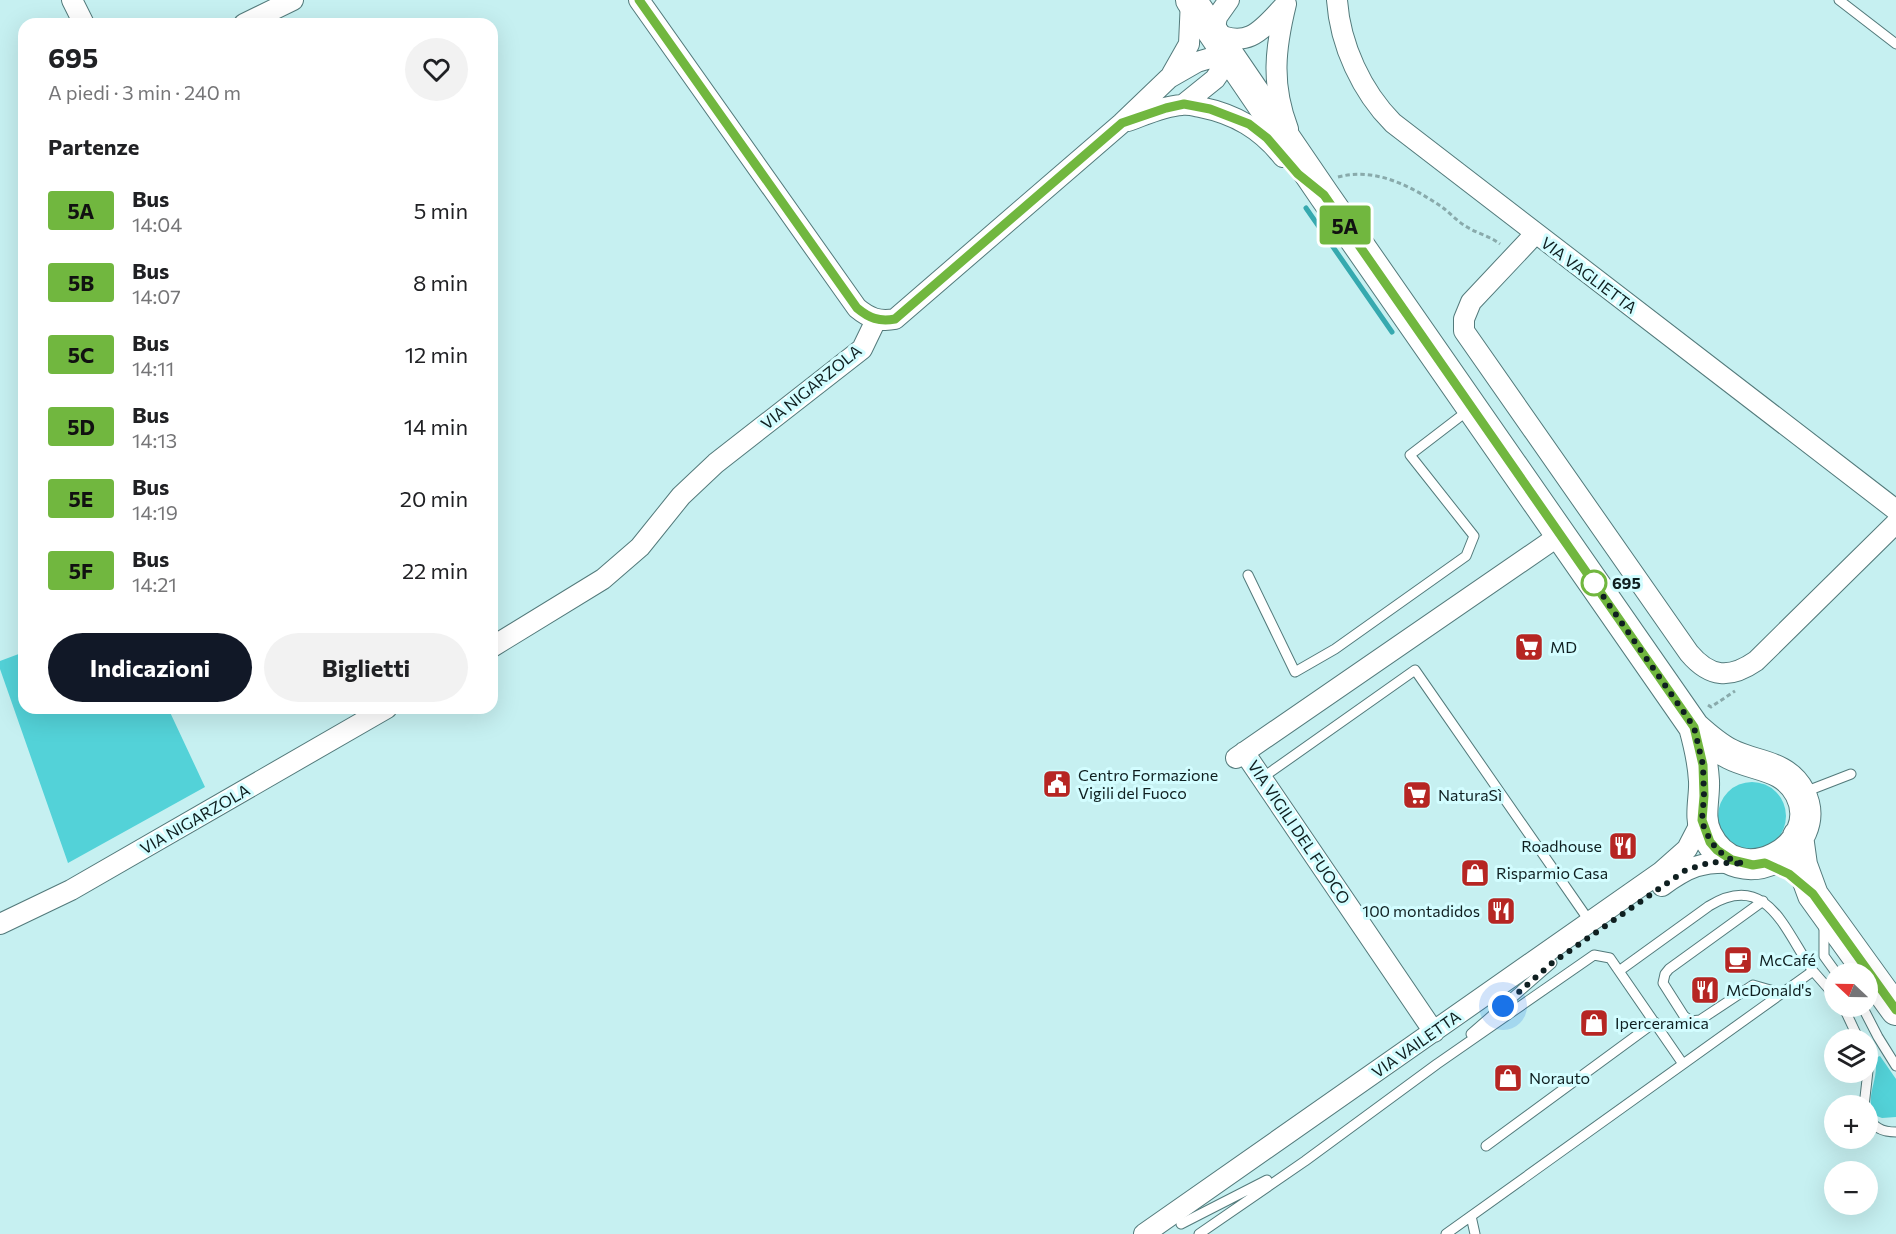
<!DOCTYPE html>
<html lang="it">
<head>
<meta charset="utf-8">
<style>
  :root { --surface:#fff; --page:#f2f2f2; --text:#202124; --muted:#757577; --accent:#111827 }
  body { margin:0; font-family:Commissioner,sans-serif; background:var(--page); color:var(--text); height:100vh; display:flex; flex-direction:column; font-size:22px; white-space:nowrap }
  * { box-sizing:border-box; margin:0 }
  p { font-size:20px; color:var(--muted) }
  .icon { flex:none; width:33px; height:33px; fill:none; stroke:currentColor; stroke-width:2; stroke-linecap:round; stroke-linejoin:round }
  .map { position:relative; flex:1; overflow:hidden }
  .panel { position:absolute; left:18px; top:18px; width:480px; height:696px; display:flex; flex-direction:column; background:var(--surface); border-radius:18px; box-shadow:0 6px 24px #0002 }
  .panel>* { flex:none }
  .badge { padding:0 12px; border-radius:4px; font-size:21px; line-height:39px }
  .needle { width:39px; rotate:292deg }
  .tools { position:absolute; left:1824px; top:963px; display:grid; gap:12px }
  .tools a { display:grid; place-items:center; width:54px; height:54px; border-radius:50%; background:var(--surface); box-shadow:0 6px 24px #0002; font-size:30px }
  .you { position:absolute; width:30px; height:30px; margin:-15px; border:4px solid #fff; border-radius:50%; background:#1a73e8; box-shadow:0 0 0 9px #1a73e833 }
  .map>.badge { position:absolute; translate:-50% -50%; box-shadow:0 0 0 3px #fff }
  h2 { padding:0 30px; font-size:22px; line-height:54px }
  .round { display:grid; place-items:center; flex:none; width:63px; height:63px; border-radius:32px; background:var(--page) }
  .overview { display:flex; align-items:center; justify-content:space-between; height:102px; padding:0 30px }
  h1 { font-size:28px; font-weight:700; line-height:45px }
  .cta { display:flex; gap:12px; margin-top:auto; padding:12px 30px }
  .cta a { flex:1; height:69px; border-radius:36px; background:var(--accent); color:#fff; font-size:24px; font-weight:700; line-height:69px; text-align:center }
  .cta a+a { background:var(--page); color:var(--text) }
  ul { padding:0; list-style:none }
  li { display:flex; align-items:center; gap:18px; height:72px; padding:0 30px }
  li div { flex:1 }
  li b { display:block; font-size:22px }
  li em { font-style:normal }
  li .badge { min-width:66px; font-weight:700; text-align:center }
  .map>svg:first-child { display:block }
  .green { fill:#53d2d8 }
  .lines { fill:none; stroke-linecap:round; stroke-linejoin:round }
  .stream { stroke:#36a9af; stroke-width:5 }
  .service-casing { stroke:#537a7b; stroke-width:11 }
  .minor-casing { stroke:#537a7b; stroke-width:22 }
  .primary-casing { stroke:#537a7b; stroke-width:32 }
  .path { stroke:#89aaab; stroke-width:3; stroke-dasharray:4.5 3; stroke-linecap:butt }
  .service { stroke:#fff; stroke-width:9 }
  .minor { stroke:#fff; stroke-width:20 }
  .primary { stroke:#fff; stroke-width:30 }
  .line-casing { stroke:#fff; stroke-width:14 }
  .line { stroke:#71b73f; stroke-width:9 }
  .walk { stroke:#0f1f20; stroke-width:6; stroke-dasharray:0 10.8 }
  .stop-dot { fill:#fff; stroke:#71b73f; stroke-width:3 }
  .labels { text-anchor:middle; stroke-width:6; stroke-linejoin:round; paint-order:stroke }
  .street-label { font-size:16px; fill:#0f1f20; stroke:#d3fdff }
  .stop-label { font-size:16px; font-weight:bold; fill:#0f1f20; stroke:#d3fdff; text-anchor:start }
  .poi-label { font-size:16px; fill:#0f1f20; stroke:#d3fdff; text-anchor:start }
</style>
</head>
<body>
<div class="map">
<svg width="1896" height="1234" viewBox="0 0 1896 1234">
  <rect width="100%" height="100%" fill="#c6f0f1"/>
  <path class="green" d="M24,652V708H168L205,787L68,863L0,669V661Z
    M1718 816a34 34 0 1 1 68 0a34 34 0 1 1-68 0Z
    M1880,1056L1896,1079V1117L1882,1118L1874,1115C1864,1096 1880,1079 1875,1058Z"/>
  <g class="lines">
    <path class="stream" d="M1306,208L1392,332"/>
    <g class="service-casing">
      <path id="service" d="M1839,0L1896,44
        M1248,575L1295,672L1335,649L1466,556L1474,536L1410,455L1470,409
        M1262,778L1415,670L1590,922
        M1802,793L1851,774
        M1763,901L1669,969L1665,974L1663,983L1684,1016L1691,1021L1700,1020L1753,985L1774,991L1778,996
        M1824,926V956L1837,974
        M1619,971L1709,906C1768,870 1785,932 1813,971C1820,979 1827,987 1834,995
        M1843,1006L1859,1040
        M1862,1006L1878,1037L1896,1066
        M1471,1034L1552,963
        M1864,1106L1869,1062L1868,1059
        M1868,1115C1872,1128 1884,1132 1896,1132
        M1486,1146L1655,1022
        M1471,1216L1475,1234
        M1181,1224L1267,1180
        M1199,1234L1305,1161L1437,1064L1594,955L1610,958L1683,1064
        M1446,1234L1813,971"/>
    </g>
    <g class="minor-casing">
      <path id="minor" d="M72,0L84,24
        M639,0L857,308C869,318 879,322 895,319L1122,123L1169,78L1197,62L1214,57H1230L1215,79L1184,104
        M1229,0L1217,17L1214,33C1250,49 1262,29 1285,5
        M1337,0C1340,45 1362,92 1393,123L1896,510
        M1286,4C1275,49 1271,84 1288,129
        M244,24L293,0
        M1172,74L1189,44L1191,0
        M1128,121C1145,115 1164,106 1182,105C1188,104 1195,106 1200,107C1235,114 1261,129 1283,157
        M1535,234L1471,302L1464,319V331L1689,653C1710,678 1730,679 1756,661L1896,523
        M492,647L603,579L640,547L681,496L716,463L862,349L876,320
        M1244,752L1434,1032
        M1236,758L1560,535
        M1662,886C1688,867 1702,861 1735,863
        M0,924L71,890L387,708
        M1144,1234L1661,872L1687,849L1702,820"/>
    </g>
    <g class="primary-casing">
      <path id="primary" d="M1191,0L1324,195L1694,727C1705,737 1716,747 1730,754C1755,767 1785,764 1800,793C1828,847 1738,898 1707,835C1698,818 1705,798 1704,781C1703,762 1699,745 1694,727
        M1798,836L1802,865L1813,895L1896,1010"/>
    </g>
    <path class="path" d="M1338,177C1375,167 1411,186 1442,207C1450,213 1458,222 1467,227C1478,234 1490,236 1500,244
      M1708,705L1711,707L1735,691"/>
    <use href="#service" class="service"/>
    <use href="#minor" class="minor"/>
    <use href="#primary" class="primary"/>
  </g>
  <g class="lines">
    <g class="line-casing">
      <path id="line" d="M639,0L857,308C869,318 879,322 895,319L1122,123L1166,108L1184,104L1210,109L1249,124L1267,138L1298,174L1324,195L1694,727L1703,765L1704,796L1702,820L1710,842L1717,850L1732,860L1753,865L1765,863L1789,874L1813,894L1896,1010"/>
    </g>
    <use href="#line" class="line"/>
    <path class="walk" d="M1503,1006L1552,963L1686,870L1712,862L1744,864L1732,860L1717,850L1705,831L1702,820L1704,796L1703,765L1694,727L1594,583"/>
  </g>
  <defs>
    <g id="supermarket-square" transform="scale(1.5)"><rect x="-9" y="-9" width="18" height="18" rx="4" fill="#b62623" stroke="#d3fdff"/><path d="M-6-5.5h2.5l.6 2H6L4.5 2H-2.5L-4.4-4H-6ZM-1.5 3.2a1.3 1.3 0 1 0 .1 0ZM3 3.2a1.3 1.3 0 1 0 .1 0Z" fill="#fff"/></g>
    <g id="civic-square" transform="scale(1.5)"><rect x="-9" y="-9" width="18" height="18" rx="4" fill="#b62623" stroke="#d3fdff"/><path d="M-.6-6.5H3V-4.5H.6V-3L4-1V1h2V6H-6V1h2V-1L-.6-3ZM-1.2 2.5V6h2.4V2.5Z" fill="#fff"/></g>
    <g id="restaurant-square" transform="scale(1.5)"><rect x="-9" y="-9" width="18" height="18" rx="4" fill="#b62623" stroke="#d3fdff"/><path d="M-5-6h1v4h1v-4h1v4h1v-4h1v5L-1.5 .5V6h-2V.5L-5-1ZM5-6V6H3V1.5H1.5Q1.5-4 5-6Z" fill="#fff"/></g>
    <g id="shop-square" transform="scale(1.5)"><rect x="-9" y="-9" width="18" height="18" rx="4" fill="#b62623" stroke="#d3fdff"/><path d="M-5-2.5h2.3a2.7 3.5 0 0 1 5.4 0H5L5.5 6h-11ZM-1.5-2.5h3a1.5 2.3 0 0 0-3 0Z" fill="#fff"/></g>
    <g id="cafe-square" transform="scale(1.5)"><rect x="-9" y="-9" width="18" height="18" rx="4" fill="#b62623" stroke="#d3fdff"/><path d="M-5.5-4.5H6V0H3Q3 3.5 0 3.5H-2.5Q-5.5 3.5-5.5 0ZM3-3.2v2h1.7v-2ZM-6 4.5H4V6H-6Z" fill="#fff"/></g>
  </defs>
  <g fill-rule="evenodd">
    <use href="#supermarket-square" x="1529" y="647"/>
    <use href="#civic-square" x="1057" y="784"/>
    <use href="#supermarket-square" x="1417" y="795"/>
    <use href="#restaurant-square" x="1623" y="846"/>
    <use href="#shop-square" x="1475" y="873"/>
    <use href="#restaurant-square" x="1501" y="911"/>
    <use href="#cafe-square" x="1738" y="960"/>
    <use href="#restaurant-square" x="1705" y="990"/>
    <use href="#shop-square" x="1594" y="1023"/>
    <use href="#shop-square" x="1508" y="1078"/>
  </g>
  <circle class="stop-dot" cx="1594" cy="583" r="12"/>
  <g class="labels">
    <g class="street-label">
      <text transform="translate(1589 275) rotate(37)" y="6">VIA VAGLIETTA</text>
      <text transform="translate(811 387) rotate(-39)" y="6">VIA NIGARZOLA</text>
      <text transform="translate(195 819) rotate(-30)" y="6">VIA NIGARZOLA</text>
      <text transform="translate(1299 832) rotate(56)" y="6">VIA VIGILI DEL FUOCO</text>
      <text transform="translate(1416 1044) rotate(-35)" y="6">VIA VAILETTA</text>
    </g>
    <g class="stop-label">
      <text x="1612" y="589">695</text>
    </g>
    <g class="poi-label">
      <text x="1550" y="653">MD</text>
      <text x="1078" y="781">Centro Formazione<tspan x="1078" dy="18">Vigili del Fuoco</tspan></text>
      <text x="1438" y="801">NaturaSì</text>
      <text x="1602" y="852" text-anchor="end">Roadhouse</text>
      <text x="1496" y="879">Risparmio Casa</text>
      <text x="1480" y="917" text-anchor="end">100 montadidos</text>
      <text x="1759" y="966">McCafé</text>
      <text x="1726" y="996">McDonald's</text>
      <text x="1615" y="1029">Iperceramica</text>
      <text x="1529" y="1084">Norauto</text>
    </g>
  </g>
</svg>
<div class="tools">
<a><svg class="needle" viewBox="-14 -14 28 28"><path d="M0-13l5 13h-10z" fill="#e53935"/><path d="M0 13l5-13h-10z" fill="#757577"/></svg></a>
<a><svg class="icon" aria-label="layers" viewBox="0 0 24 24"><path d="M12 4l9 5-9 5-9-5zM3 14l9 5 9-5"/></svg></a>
<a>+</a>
<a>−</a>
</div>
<div class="you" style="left:1503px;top:1006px"></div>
<b class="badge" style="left:1345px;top:225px;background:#71b73f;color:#111">5A</b>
<section class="panel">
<div class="overview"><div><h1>695</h1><p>A piedi · 3 min · 240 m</p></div><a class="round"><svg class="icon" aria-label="heart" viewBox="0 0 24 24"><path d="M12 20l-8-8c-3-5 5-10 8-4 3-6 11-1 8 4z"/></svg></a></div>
<h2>Partenze</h2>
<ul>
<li><span class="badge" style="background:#71b73f;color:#111">5A</span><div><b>Bus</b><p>14:04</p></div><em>5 min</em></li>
<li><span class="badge" style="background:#71b73f;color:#111">5B</span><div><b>Bus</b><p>14:07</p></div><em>8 min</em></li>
<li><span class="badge" style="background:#71b73f;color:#111">5C</span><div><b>Bus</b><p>14:11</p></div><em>12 min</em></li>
<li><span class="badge" style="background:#71b73f;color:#111">5D</span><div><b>Bus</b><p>14:13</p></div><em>14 min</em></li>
<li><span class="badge" style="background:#71b73f;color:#111">5E</span><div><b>Bus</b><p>14:19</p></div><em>20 min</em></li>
<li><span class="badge" style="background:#71b73f;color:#111">5F</span><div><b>Bus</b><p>14:21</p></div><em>22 min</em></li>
</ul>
<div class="cta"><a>Indicazioni</a><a>Biglietti</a></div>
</section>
</div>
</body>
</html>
